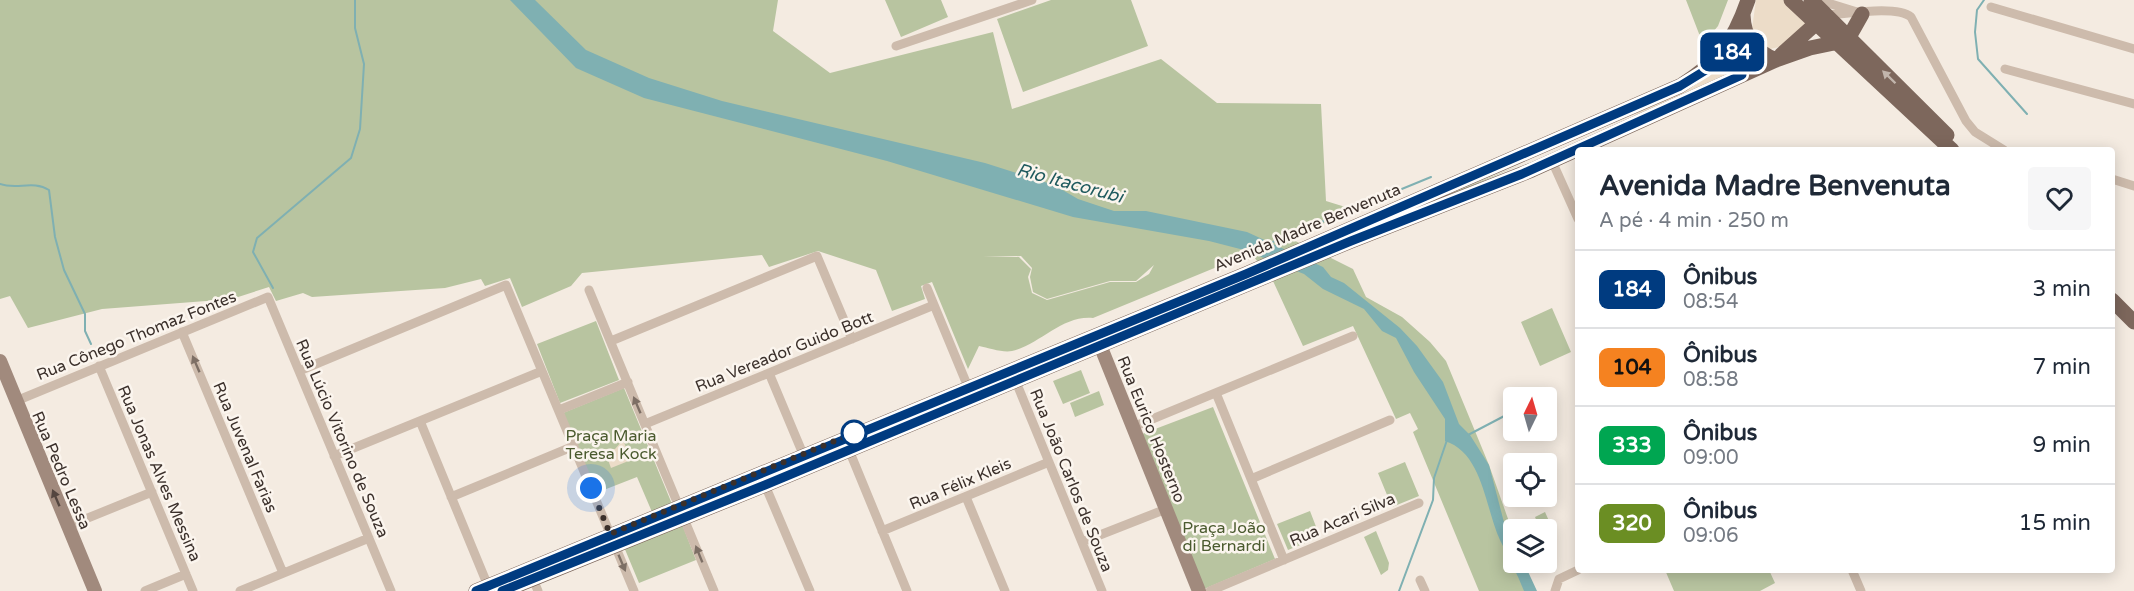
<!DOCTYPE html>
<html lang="pt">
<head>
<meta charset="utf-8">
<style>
  :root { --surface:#fff; --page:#f6f6f7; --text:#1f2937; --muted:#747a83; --line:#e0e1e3 }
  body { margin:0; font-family:"Varela Round",sans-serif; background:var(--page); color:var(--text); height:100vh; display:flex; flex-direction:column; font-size:22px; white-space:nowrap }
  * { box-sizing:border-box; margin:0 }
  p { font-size:20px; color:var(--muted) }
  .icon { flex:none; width:33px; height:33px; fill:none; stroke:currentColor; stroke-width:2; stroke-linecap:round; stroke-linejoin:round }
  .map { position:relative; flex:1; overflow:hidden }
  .panel { position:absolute; left:1575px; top:147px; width:540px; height:426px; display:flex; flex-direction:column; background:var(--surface); border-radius:6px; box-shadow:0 3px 15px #0003 }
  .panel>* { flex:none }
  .badge { padding:0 12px; border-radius:9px; font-size:21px; line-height:39px }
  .needle { width:39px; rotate:5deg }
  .fabs { position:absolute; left:1503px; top:387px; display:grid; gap:12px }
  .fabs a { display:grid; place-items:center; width:54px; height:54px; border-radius:6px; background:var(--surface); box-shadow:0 3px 15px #0003; font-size:30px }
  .you { position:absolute; width:30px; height:30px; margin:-15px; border:4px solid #fff; border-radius:50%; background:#1a73e8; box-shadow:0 0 0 9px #1a73e833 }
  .map>.badge { position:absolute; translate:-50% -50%; box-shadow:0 0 0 3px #fff }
  .round { display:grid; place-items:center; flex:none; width:63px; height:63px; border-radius:6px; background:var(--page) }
  .overview { display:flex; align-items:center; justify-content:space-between; height:102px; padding:0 24px }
  h1 { font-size:28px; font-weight:700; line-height:45px }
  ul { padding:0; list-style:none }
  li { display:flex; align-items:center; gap:18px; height:78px; padding:0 24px; border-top:2px solid var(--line) }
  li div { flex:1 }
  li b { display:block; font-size:22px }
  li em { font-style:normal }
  li .badge { min-width:66px; font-weight:700; text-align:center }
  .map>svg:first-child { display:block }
  .green { fill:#b8c4a0; fill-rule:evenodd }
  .plaza { fill:#ecdcc8 }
  .water { fill:#7fb0b2 }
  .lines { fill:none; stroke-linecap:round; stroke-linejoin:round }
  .stream { stroke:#7fb0b2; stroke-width:2 }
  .street { stroke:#cdbbac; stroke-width:9 }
  .secondary { stroke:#a18a7d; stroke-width:14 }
  .primary { stroke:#7d675c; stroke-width:15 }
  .oneway { fill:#c2b5ac }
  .oneway2 { fill:#7d6f65 }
  .oneway3 { fill:#544640 }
  .line-casing { stroke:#fff; stroke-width:14 }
  .line { stroke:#003b80; stroke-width:9 }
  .walk { stroke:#3b302b; stroke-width:6; stroke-dasharray:0 10.8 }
  .stop-dot { fill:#fff; stroke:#003b80; stroke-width:3 }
  .labels { text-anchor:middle; stroke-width:5; stroke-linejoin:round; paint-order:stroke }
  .street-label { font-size:16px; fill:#3b302b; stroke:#fbf5ee }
  .park-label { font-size:16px; fill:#4a5a2e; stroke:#fbf5ee }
  .water-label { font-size:18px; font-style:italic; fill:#1f5a5e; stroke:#fbf5ee }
</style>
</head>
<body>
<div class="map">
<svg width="2134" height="591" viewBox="0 0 2134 591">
  <rect width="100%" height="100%" fill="#f4ebe1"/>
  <path class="green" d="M0,0H778L773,31L830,73L993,32L1012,109L1161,59L1217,103L1321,104L1326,201L1355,210L1289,238L1314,250L1522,164L1319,252L1353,269L1366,297L1402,317L1430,342L1446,361L1489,465L1513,533L1514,562L1535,591H1479L1413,432L1418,429L1410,413L1396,419L1353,326L1303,346L1273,281L1254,257L1241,263L1229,262L1093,318C1062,315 1041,344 1012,351C1003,353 989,348 979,346L968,369L932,282L921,286L925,299L892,311L876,270L818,251L769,267L762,255L582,273L571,286L522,307L510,278L485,286L481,279L445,288L312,297L303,293L276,301L269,287L232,299L102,309L28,328L10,296L0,299ZM1021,256L1032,268L1030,277L1033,292L1047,299L1110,281H1136L1154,265L1149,274L1136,282H1110L1047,300L1032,293L1028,277L1031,269L1019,257H983Z
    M885,0H941L948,17L901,37Z
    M1051,0H1131L1148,46L1023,92L997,19Z
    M1686,0H1728L1718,26L1703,44Z
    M1552,308L1571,352L1540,366L1521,322Z
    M596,321L619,380L560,403L537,344Z
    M1081,370L1090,393L1063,404L1053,381Z
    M624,388L672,504L652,512L637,477L596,493L563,413Z
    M1099,391L1104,405L1075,417L1070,403Z
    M1213,407L1275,559L1204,589L1142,434Z
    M1405,462L1419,496L1392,507L1378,473Z
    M1310,511L1320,537L1288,550L1277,524Z
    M1545,512L1557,539L1547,543L1546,530L1540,529L1535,517Z
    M682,524L696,560L639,583L624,547Z
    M1376,531L1389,563L1388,570L1381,575L1364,537Z
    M1665,570H1769L1775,583L1760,591H1674Z"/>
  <path class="plaza" d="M1756,0H1783L1807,23L1788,45L1770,49L1760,46L1752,29Z
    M1731,59L1740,69L1616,130L1637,113L1693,87Z
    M623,440L631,460L611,468L604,449H615Z"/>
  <path class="water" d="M510,0H535L586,50L649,78L722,101L985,163L1054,185L1078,199L1114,211H1146L1247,232L1323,267L1331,277L1344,283L1400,328L1417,346L1443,382L1459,424L1470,435L1489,465L1506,530L1513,543L1514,562L1524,563L1537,591H1524C1517,573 1508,557 1500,540C1485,508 1483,453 1445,441V419L1414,372L1396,338L1382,331L1364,309L1323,289L1304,274L1244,250L1209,241L1073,217L887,161L644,98L576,68Z"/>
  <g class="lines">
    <path class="stream" d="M1984,0L1977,10L1975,32L1978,59L2027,114
      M0,184C17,190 33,180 49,190L55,237L64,270L85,314V331L91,344
      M1270,243L1431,177
      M273,288L253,252L257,238L351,158L360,129L364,64L355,28V0
      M1468,435L1510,413
      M1399,591L1433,500L1434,478L1447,440"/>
    <path class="street" d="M1818,0L1857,12
      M1991,7L2134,49
      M1827,15C1847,14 1896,5 1911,17L1966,121L1975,132L2004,150
      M896,46L1032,0
      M2005,69L2134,104
      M1552,161L1578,219
      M2112,179L2134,186
      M927,288L968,387
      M589,290L714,591
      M182,332L283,573
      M611,341L817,256L852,339
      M99,366L193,591
      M299,371L506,285L634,591
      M769,373L803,454
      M1014,377L1102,591
      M1216,393L1284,560
      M16,401L268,297L391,591
      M559,410L628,382
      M420,421L488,586
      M645,424L934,305
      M1133,427L1353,336
      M849,450L907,591
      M334,456L542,371
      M1251,479L1390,420
      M765,485L810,591
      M451,497L574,446
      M966,497L1005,591
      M68,526L152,492
      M882,531L1049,462
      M1082,542L1166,509
      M1852,570L1861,591
      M533,579L538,591
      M1420,580L1425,591
      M145,591L186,574
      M240,591L369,538
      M1210,591L1419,503
      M1555,591L1559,579L1578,570"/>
    <path class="secondary" d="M1100,345L1199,591
      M0,361L95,591"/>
    <path class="primary" d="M1791,0L1952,150
      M1811,0L1947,135
      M1743,15C1744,38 1754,51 1776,60
      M1849,37L1862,14
      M1724,50L1734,52L1742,60V75
      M1781,55L1821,19
      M2112,300L2134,322
      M476,591L1246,274L1680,86C1717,63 1734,42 1748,0
      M503,591L765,485L1351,241L1532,170L1776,60L1810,48L1834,43"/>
  </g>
  <defs><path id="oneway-solid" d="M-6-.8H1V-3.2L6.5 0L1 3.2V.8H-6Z" transform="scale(1.5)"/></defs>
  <use class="oneway" href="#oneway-solid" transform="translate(1889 77) rotate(-136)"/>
  <g class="oneway2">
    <use href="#oneway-solid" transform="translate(196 364) rotate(-113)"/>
    <use href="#oneway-solid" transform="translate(637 405) rotate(-113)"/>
    <use href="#oneway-solid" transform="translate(699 554) rotate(-112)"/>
    <use href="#oneway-solid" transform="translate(622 563) rotate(67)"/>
  </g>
  <use class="oneway3" href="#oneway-solid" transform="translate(56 498) rotate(-113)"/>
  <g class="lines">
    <g class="line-casing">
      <path id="line" d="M476,591L1246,274L1680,86L1706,70L1724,51L1734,52L1742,60V75L1522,174L1351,241L765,485L502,591"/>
    </g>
    <use href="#line" class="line"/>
    <path class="walk" d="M591,488L610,534L854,433"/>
  </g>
  <circle class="stop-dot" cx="854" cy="433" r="12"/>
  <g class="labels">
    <g class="street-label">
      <text transform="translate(1307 227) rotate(-23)" y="6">Avenida Madre Benvenuta</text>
      <text transform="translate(136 335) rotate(-22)" y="6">Rua Cônego Thomaz Fontes</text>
      <text transform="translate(784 351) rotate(-22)" y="6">Rua Vereador Guido Bott</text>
      <text transform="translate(1152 429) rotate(68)" y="6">Rua Eurico Hosterno</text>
      <text transform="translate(343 438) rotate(67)" y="6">Rua Lúcio Vitorino de Souza</text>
      <text transform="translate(246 447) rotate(67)" y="6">Rua Juvenal Farias</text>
      <text transform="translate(62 470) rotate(67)" y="6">Rua Pedro Lessa</text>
      <text transform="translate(160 473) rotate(67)" y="6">Rua Jonas Alves Messina</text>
      <text transform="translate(1072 480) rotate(68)" y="6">Rua João Carlos de Souza</text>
      <text transform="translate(960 483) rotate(-23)" y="6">Rua Félix Kleis</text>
      <text transform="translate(1342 519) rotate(-23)" y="6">Rua Acari Silva</text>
    </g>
    <g class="park-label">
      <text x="611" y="441">Praça Maria<tspan x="611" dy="18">Teresa Kock</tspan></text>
      <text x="1224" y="533">Praça João<tspan x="1224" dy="18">di Bernardi</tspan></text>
    </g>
    <g class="water-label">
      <text transform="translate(1070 183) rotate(15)" y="6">Rio Itacorubi</text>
    </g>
  </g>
</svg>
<div class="fabs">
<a><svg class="needle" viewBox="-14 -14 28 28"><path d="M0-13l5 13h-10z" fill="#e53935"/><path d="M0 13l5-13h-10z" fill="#747a83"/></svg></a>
<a><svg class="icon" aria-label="locate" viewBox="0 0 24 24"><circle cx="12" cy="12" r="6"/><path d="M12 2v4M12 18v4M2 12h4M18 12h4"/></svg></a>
<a><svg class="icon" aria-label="layers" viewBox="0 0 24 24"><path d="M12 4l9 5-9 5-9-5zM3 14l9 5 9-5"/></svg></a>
</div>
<div class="you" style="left:591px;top:488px"></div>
<b class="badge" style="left:1732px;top:52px;background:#003b80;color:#fff">184</b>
<section class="panel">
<div class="overview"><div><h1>Avenida Madre Benvenuta</h1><p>A pé · 4 min · 250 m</p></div><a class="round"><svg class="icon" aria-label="heart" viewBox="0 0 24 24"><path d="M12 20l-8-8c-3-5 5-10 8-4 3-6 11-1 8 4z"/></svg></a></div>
<ul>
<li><span class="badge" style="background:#003b80;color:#fff">184</span><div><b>Ônibus</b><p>08:54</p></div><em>3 min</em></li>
<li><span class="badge" style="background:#f58220;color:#111">104</span><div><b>Ônibus</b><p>08:58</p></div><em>7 min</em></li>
<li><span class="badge" style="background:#00a651;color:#fff">333</span><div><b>Ônibus</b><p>09:00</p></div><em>9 min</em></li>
<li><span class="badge" style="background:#6b8e23;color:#fff">320</span><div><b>Ônibus</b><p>09:06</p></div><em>15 min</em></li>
</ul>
</section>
</div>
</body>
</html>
